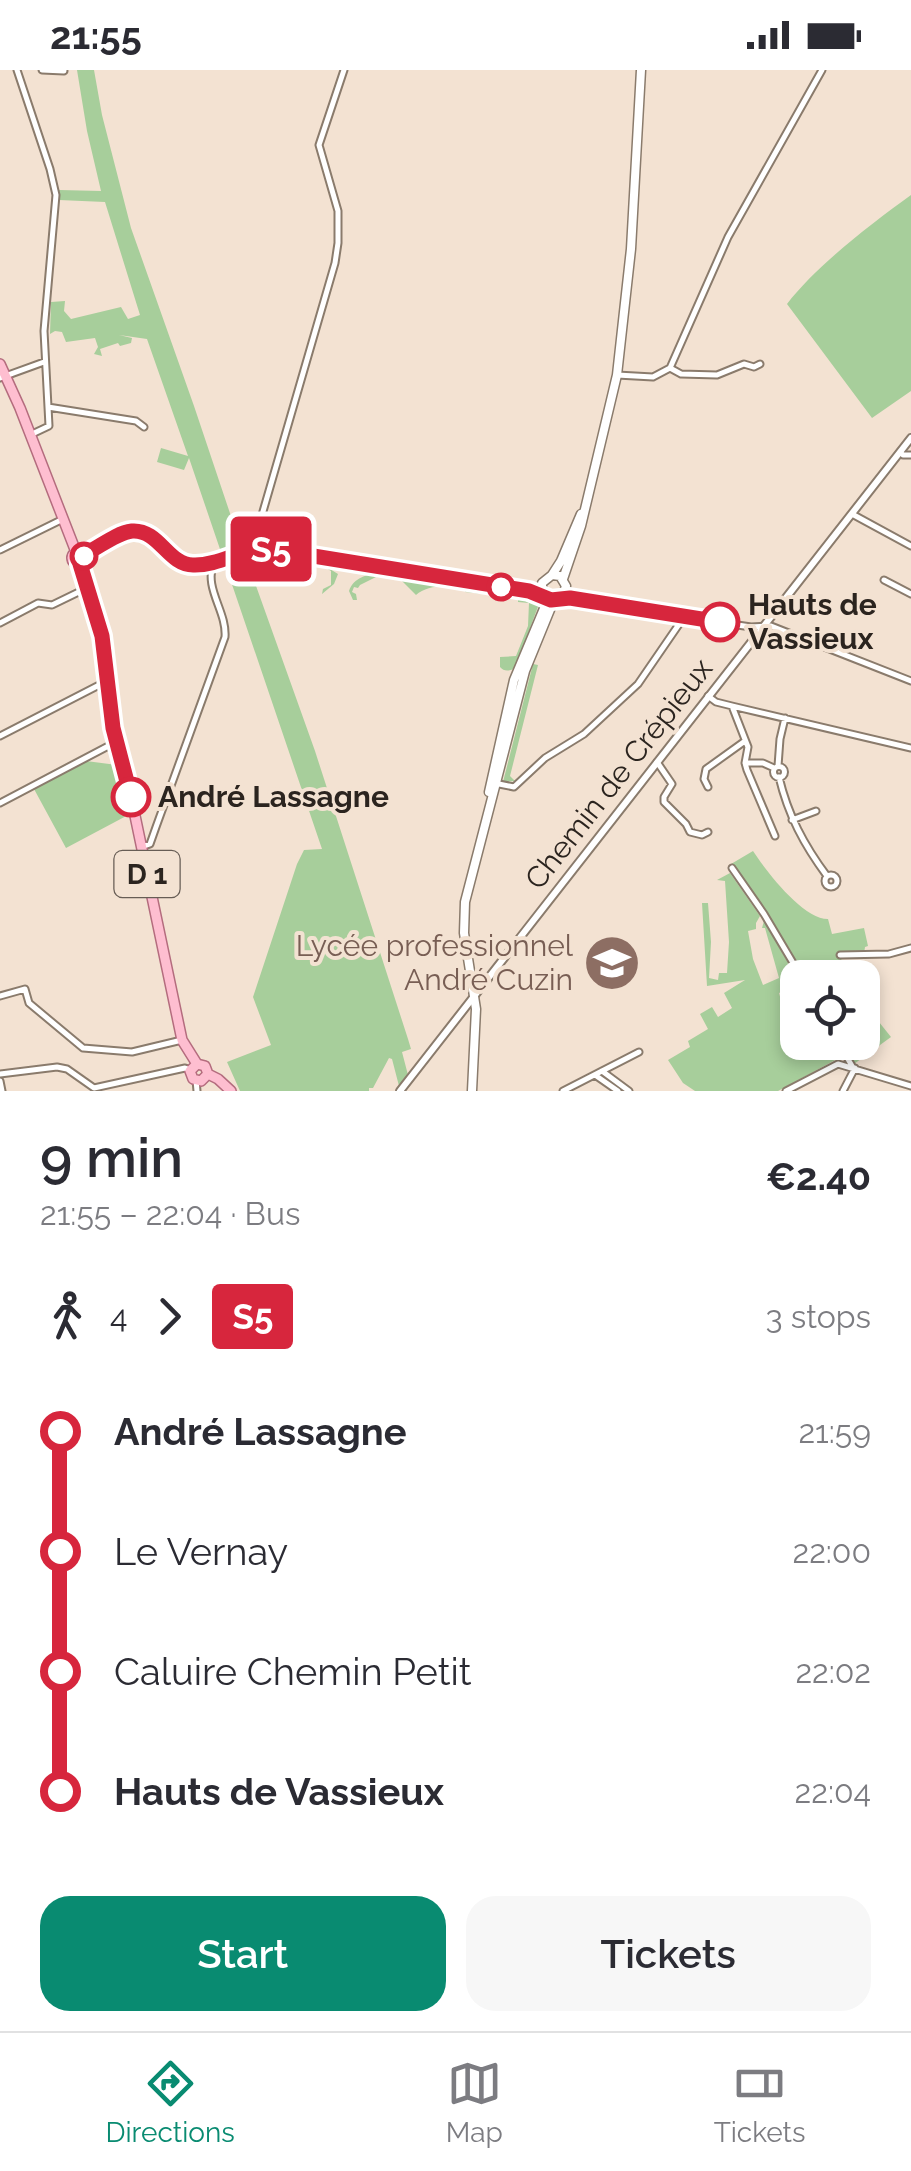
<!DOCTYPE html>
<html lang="en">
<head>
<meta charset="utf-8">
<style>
  :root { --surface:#fff; --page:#f7f7f7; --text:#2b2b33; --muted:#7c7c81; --line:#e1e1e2; --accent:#098b71 }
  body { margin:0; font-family:Raleway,sans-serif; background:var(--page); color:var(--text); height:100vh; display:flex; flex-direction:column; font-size:38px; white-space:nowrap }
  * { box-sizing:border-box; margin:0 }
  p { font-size:32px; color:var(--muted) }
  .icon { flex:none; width:55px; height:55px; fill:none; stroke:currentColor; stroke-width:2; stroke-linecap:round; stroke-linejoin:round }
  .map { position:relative; height:1021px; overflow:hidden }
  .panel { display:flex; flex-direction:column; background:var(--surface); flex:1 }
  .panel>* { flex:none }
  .badge { padding:0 20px; border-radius:8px; font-size:35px; line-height:65px }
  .controls { position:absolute; left:780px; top:890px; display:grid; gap:20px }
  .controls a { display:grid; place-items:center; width:100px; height:100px; border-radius:20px; background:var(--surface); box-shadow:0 5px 15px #0003; font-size:50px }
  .map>.badge { position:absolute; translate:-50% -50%; box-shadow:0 0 0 5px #fff }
  .legs { display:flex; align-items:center; gap:15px; height:110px; padding:0 40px; font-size:32px }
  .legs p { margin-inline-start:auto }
  .overview { display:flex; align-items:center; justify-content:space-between; height:170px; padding:0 40px }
  h1 { font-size:55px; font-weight:600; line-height:75px }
  .button { display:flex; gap:20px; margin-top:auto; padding:20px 40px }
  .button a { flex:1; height:115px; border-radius:30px; background:var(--accent); color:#fff; font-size:40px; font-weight:600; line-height:115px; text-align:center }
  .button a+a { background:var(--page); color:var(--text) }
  ul { padding:0 40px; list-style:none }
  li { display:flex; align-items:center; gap:35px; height:120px; font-size:38px }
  li i { display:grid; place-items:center; width:15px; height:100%; margin:0 12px; background:currentColor }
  li i::after { content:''; width:25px; height:25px; margin:-12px; border:8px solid; border-radius:50%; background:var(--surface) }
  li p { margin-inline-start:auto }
  li:first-child i { background:linear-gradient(#0000 50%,currentColor 0) }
  li:last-child i { background:linear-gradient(currentColor 50%,#0000 0) }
  .status { display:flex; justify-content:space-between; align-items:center; height:70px; padding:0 50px; background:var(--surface); direction:ltr }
  .status svg { height:28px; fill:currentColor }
  .tab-bar { display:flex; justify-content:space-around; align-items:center; height:140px; border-top:2px solid var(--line); background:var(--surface); font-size:28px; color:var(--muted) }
  .tab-bar a { display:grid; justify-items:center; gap:5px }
  .tab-bar .selected { color:var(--accent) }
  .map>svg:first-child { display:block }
  .green { fill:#a7ce9b }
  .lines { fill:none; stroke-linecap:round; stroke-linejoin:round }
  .minor-casing { stroke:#8a7b6c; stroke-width:9 }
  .tertiary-casing { stroke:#8a7b6c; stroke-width:10 }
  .secondary-casing { stroke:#8a7b6c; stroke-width:11 }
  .primary-casing { stroke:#b46c7e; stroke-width:12 }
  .minor { stroke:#fff; stroke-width:5 }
  .tertiary { stroke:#fff; stroke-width:6 }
  .secondary { stroke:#fff; stroke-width:8 }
  .primary { stroke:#febed0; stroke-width:9 }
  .line-1-casing { stroke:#fff; stroke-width:22 }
  .line-1 { stroke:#d7263d; stroke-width:15 }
  .stop-1-dot { fill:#fff; stroke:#d7263d; stroke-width:5 }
  .labels { text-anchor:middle; stroke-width:8; stroke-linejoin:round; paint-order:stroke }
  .shield { fill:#f3e2d2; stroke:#675d55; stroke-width:2.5 }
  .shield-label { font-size:28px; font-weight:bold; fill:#2b241f }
  .stop-label { font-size:30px; font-weight:bold; fill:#2b241f; stroke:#f3e2d2; text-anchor:start }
  .street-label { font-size:30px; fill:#2b241f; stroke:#f3e2d2 }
  .education-label { font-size:30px; fill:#785e54; stroke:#f3e2d2; text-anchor:end }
</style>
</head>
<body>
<div class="status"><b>21:55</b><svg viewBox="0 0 49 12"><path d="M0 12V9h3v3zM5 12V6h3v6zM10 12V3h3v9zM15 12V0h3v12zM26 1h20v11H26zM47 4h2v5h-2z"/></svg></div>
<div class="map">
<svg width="911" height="1021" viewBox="0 0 911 1021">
  <rect width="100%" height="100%" fill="#f3e2d2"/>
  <path class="green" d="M77,0H94L102,45L131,158L194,336L244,485C274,481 312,486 338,504L334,514L322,524L323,519L331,515V501C304,484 292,492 264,503L266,508L255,513L315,681L408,969L411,979L402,982L408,1005L399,1016L392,989L389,988L373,1018H369V1021H240L227,992L271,975L253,927L297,794L304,780L322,779L189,388L184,400L157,392L161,378L188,386L147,269L119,265L132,268L131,273L120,276L118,273L100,279L102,286L94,284L98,277L95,268L66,272L62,262L55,261L50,264L51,232L65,231L64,241L71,249L121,237L128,249L140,245L105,132L59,130V120L101,121L87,61Z
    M911,125V321L872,348L787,234C816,196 872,153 911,125Z
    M379,502L535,527L539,534L515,598C510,601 504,602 500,597V587L516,586L528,556L529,533L518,532V528L465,522V519C450,515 428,514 416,525L399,508L376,507L360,515L358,518L354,517L352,522L356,524L357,530H353L349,521C354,507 367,505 379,502Z
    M533,594L538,595L510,706L515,711L503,712Z
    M86,691L117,695L130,744L66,778L34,719Z
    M753,781C766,801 803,849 828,849L832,864L864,858L868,876L865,877L864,884H839L849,907H806L766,841L731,794Z
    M730,803L760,846L756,853V859L748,861L753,889L763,915L779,908L765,858H762L764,851L794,903L787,913L786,920L779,923L786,948L792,956L796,955L798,972L833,973L840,985L839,988L778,1021H695L683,1013L668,990L690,977L688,971L708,959L700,944L712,937L718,947L732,938L724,923L745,910L707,916L702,833H708L711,872L709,908L718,910L719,903H727L729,872L725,811L717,810Z
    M863,932L891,967L854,994L842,973L862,972Z"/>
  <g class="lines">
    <g class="minor-casing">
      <path id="minor" d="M17,0L50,99L56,125L44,261L49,356L30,365
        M42,0L64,1
        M670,298L681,304L717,305L744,294L754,297L760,294
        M617,305L653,307L670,298L728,167L822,0
        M0,308L44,292
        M48,337L136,351L144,357
        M900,382L903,385H911
        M852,444L911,476
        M254,479L255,469L335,193L338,173V141L319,75L344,0
        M0,480L63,449
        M83,486C101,475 128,453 149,465C156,469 161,475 167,481C175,488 182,495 194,495C218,496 240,480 264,478L529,521L541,526
        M884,510L911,524
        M562,529L751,557L771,556L911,611
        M0,553L38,533L52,535L87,518
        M708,626L716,632L732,636L911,678
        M732,636L748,677L745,693L747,700L775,766
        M0,666L107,611
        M657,692L672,714L664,727V732L686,754L690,762L702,765L708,762
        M745,693H763L774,698
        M778,696L780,669L785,648
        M773.5 702a5.5 5.5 0 1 1 11 0a5.5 5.5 0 1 1-11 0Z
        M779,707C788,745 804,775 827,806
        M494,713L514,717L545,688L584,664L638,614L684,547
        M708,717L704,709L706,699L745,671
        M0,733L116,672
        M792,750L816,741
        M141,777L150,774L156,757L225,567C227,541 203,518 214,492
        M732,798L764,844L802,908
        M825 811a6 6 0 1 1 12 0a6 6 0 1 1-12 0Z
        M840,885L889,884L911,878
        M0,926L25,919L29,933L83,978L132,982L182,970
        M838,972L852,996
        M602,1001L629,1021
        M0,1004L57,997L67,999L94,1018L185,998L188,999
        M595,1005L618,1021
        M196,1010L197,1021
        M0,1011L2,1021
        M563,1021L639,982
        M786,1021L838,994L911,1016
        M843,1021L855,998"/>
    </g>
    <g class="tertiary-casing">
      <path id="tertiary" d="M400,1021L911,368"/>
    </g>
    <g class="secondary-casing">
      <path id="secondary" d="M552,505L560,506L566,516L563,526C556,532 548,531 542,524V513L552,505L561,491L581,444
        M563,509L581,456L617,305L631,179L641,0
        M489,722L514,610L548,529
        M472,1021L476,939L464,863L465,832L525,601L554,530"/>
    </g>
    <g class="primary-casing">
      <path id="primary" d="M0,294L20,338L76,482
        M72 488a6 6 0 1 1 12 0a6 6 0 1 1-12 0Z
        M80,493L102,566L116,672L134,741L182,970L197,994L205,996L208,1004L218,1009L231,1021
        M197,994L190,1001L193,1009L201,1011L208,1004"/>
    </g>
    <use href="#minor" class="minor"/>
    <use href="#tertiary" class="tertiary"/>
    <use href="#secondary" class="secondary"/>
    <use href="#primary" class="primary"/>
  </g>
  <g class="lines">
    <g class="line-1-casing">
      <path id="line-1" d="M131,727L113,658L102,566L80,494L84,486L89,482C102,475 117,463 132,461C159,459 168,495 193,495C217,496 240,480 264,478L529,521L551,530L570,528L720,552"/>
    </g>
    <use href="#line-1" class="line-1"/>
  </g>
  <defs>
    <g id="school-disc" transform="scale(2.875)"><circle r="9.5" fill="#8d6e63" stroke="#f3e2d2"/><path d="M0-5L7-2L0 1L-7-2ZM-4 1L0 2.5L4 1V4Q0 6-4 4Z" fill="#fff"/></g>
  </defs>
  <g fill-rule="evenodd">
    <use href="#school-disc" x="612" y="893"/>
  </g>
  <g class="stop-1-dot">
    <circle cx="84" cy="486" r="12"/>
    <circle cx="501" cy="517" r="12"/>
    <circle cx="720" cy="552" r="18"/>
    <circle cx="131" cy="727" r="18"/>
  </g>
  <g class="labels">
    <rect class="shield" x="114.5" y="781" width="65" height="46" rx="8"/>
    <g class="shield-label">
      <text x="147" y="814">D 1</text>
    </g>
    <g class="stop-label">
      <text x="748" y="545">Hauts de<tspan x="748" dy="34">Vassieux</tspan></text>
      <text x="158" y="737">André Lassagne</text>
    </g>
    <g class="street-label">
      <text transform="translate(619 704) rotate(-52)" y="10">Chemin de Crépieux</text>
    </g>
    <g class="education-label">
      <text x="573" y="886">Lycée professionnel<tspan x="573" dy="34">André Cuzin</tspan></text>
    </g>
  </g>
</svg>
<div class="controls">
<a><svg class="icon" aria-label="locate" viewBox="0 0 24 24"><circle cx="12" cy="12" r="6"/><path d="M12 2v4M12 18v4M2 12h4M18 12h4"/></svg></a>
</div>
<b class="badge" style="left:271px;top:479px;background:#d7263d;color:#fff">S5</b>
</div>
<section class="panel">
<div class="overview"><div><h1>9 min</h1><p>21:55 – 22:04 · Bus</p></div><b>€2.40</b></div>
<div class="legs"><svg class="icon" aria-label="walk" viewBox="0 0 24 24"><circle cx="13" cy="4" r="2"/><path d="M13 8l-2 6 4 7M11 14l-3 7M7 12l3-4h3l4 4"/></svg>4<svg class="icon" aria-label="forward" viewBox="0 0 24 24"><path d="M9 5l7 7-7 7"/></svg><b class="badge" style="background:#d7263d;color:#fff">S5</b><p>3 stops</p></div>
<ul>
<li><i style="color:#d7263d"></i><b>André Lassagne</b><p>21:59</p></li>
<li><i style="color:#d7263d"></i><span>Le Vernay</span><p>22:00</p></li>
<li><i style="color:#d7263d"></i><span>Caluire Chemin Petit</span><p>22:02</p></li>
<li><i style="color:#d7263d"></i><b>Hauts de Vassieux</b><p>22:04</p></li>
</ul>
<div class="button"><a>Start</a><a>Tickets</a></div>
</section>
<nav class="tab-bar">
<a class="selected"><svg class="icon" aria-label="directions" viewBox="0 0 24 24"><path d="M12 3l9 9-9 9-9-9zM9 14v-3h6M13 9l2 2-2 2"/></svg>Directions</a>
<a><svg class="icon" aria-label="map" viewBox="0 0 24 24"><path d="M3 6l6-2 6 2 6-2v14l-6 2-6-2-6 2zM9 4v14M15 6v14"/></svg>Map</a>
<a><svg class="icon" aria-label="tickets" viewBox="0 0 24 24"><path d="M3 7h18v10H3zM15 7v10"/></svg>Tickets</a>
</nav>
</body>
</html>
